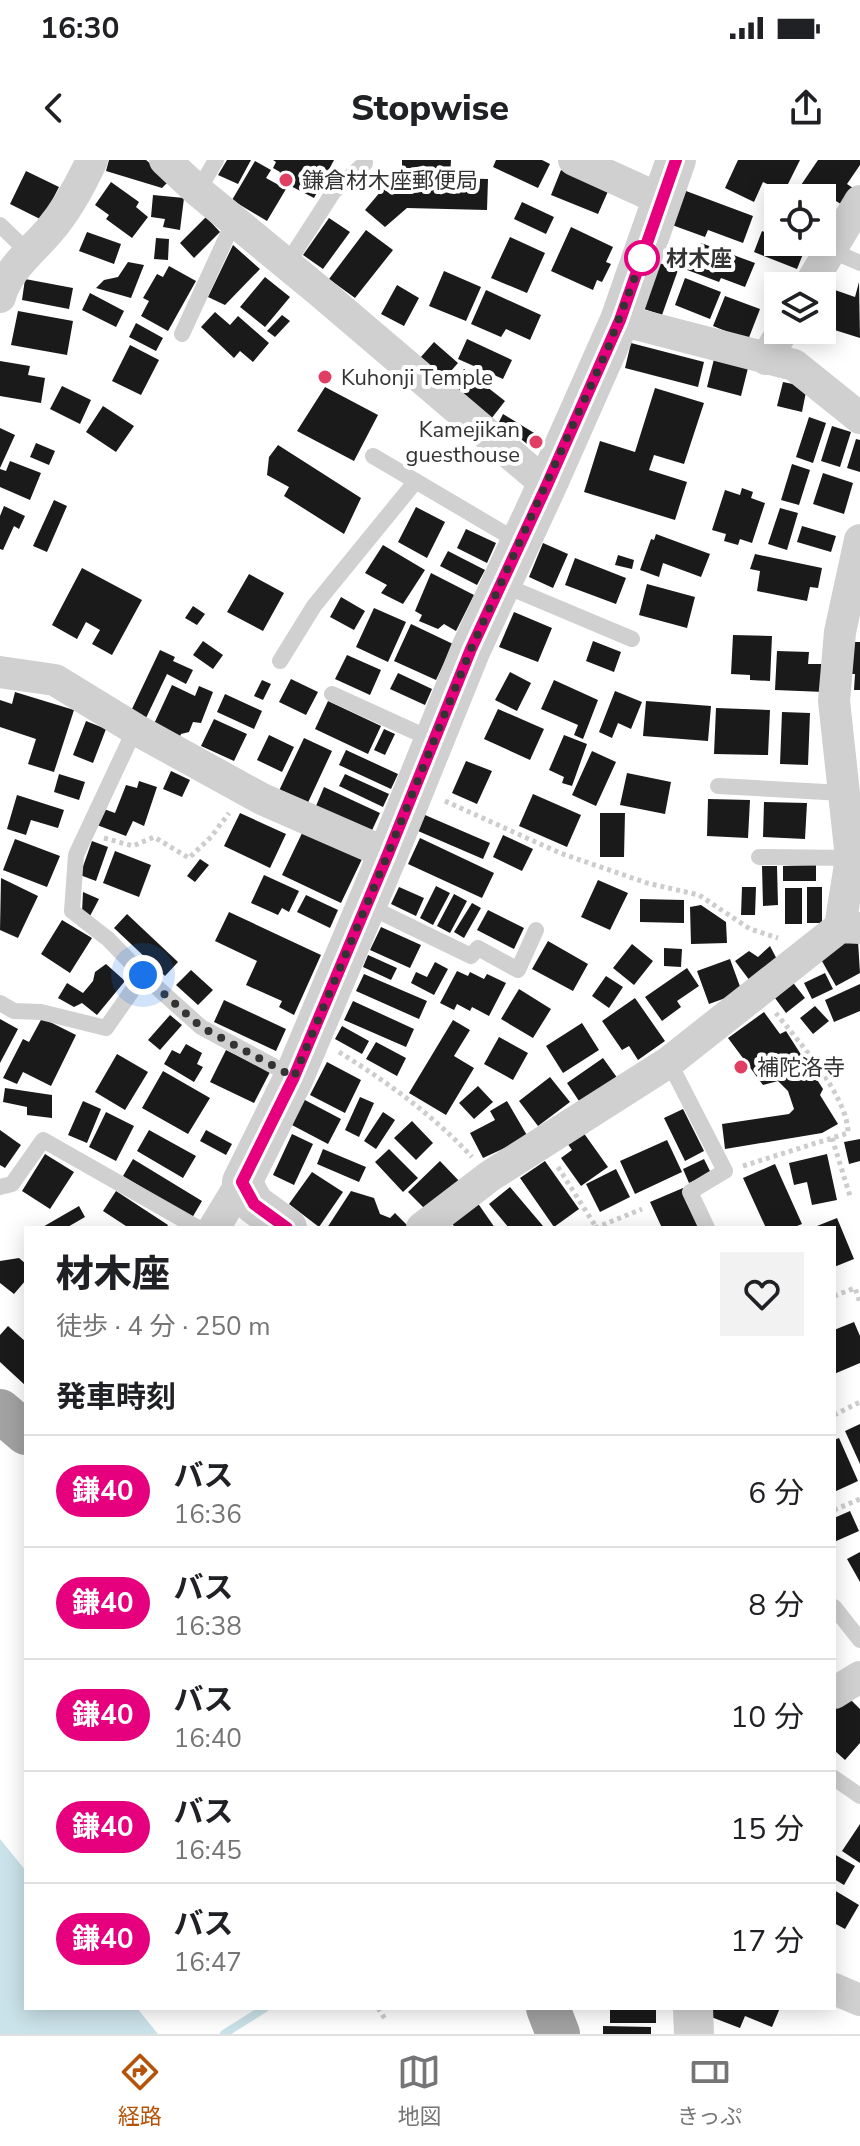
<!DOCTYPE html>
<html lang="ja">
<head>
<meta charset="utf-8">
<style>
  :root { --surface:#fff; --page:#f2f2f2; --text:#202124; --muted:#757577; --line:#e0e0e0; --accent:#b45309 }
  body { margin:0; font-family:"Nunito Sans","Noto Sans JP",sans-serif; background:var(--page); color:var(--text); height:100vh; display:flex; flex-direction:column; font-size:30px; white-space:nowrap }
  * { box-sizing:border-box; margin:0 }
  p { font-size:26px; color:var(--muted) }
  .icon { flex:none; width:44px; height:44px; fill:none; stroke:currentColor; stroke-width:2; stroke-linecap:round; stroke-linejoin:round }
  .map { position:relative; flex:1; overflow:hidden }
  .details { position:absolute; left:24px; top:1066px; width:812px; height:784px; display:flex; flex-direction:column; background:var(--surface); border-radius:0px; box-shadow:0 4px 20px #0003 }
  .details>* { flex:none }
  .badge { padding:0 16px; border-radius:26px; font-size:28px; line-height:52px }
  .tools { position:absolute; left:764px; top:24px; display:grid; gap:16px }
  .tools a { display:grid; place-items:center; width:72px; height:72px; border-radius:0px; background:var(--surface); box-shadow:0 4px 20px #0003; font-size:40px }
  .you { position:absolute; width:40px; height:40px; margin:-20px; border:6px solid #fff; border-radius:50%; background:#1a73e8; box-shadow:0 0 0 12px #1a73e833 }
  .map>.badge { position:absolute; translate:-50% -50%; box-shadow:0 0 0 4px #fff }
  h2 { padding:0 32px; font-size:30px; line-height:72px }
  .round { display:grid; place-items:center; flex:none; width:84px; height:84px; border-radius:0px; background:var(--page) }
  .overview { display:flex; align-items:center; justify-content:space-between; height:136px; padding:0 32px }
  h1 { font-size:38px; font-weight:800; line-height:60px }
  ul { padding:0; list-style:none }
  li { display:flex; align-items:center; gap:24px; height:112px; padding:0 32px; border-top:2px solid var(--line) }
  li div { flex:1 }
  li b { display:block; font-size:30px }
  li em { font-style:normal }
  li .badge { min-width:88px; font-weight:700; text-align:center }
  .status { display:flex; justify-content:space-between; align-items:center; height:56px; padding:0 40px; background:var(--surface); direction:ltr }
  .status svg { height:22px; fill:currentColor }
  header { display:flex; justify-content:space-between; align-items:center; height:104px; padding:0 32px; background:var(--surface); font-size:36px; font-weight:800 }
  .tabs { display:flex; justify-content:space-around; align-items:center; height:112px; border-top:2px solid var(--line); background:var(--surface); font-size:22px; color:var(--muted) }
  .tabs a { display:grid; justify-items:center; gap:4px }
  .tabs .current { color:var(--accent) }
  .map>svg:first-child { display:block }
  .water { fill:#cae2e9 }
  .lines { fill:none; stroke-linecap:round; stroke-linejoin:round }
  .stream { stroke:#cae2e9; stroke-width:8 }
  .building { fill:#1a1a1a }
  .path { stroke:#cdcdcd; stroke-width:5; stroke-dasharray:4 4; stroke-linecap:butt }
  .service { stroke:#d0d0d0; stroke-width:16 }
  .minor { stroke:#d0d0d0; stroke-width:32 }
  .tertiary { stroke:#d0d0d0; stroke-width:40 }
  .trunk { stroke:#a2a2a2; stroke-width:44 }
  .line-casing { stroke:#fff; stroke-width:18 }
  .line { stroke:#e6007e; stroke-width:12 }
  .walk { stroke:#333; stroke-width:8; stroke-dasharray:0 14.4 }
  .poi-dot { fill:#e03f63; stroke:#fff; stroke-width:3 }
  .stop-dot { fill:#fff; stroke:#e6007e; stroke-width:4 }
  .labels { text-anchor:middle; stroke-width:8; stroke-linejoin:round; paint-order:stroke }
  .poi-label { font-size:22px; fill:#333; stroke:#fff; text-anchor:start }
  .stop-label { font-size:22px; font-weight:bold; fill:#333; stroke:#fff; text-anchor:start }
</style>
</head>
<body>
<div class="status"><b>16:30</b><svg viewBox="0 0 49 12"><path d="M0 12V9h3v3zM5 12V6h3v6zM10 12V3h3v9zM15 12V0h3v12zM26 1h20v11H26zM47 4h2v5h-2z"/></svg></div>
<header><svg class="icon" aria-label="back" viewBox="0 0 24 24"><path d="M15 5l-7 7 7 7"/></svg>Stopwise<svg class="icon" aria-label="share" viewBox="0 0 24 24"><path d="M12 15V3M7 8l5-5 5 5M5 13v7h14v-7"/></svg></header>
<div class="map">
<svg width="860" height="1874" viewBox="0 0 860 1874">
  <rect width="100%" height="100%" fill="#fff"/>
  <path class="water" d="M0,1679L26,1711V1848H137L158,1874H0Z"/>
  <g class="lines">
    <path class="stream" d="M224,1874L265,1848"/>
  </g>
  <path class="building" d="M109,0H146L170,20L162,28L106,11Z
    M227,0H251L238,24L218,15Z
    M273,0H334L314,38L277,19L280,12L273,8L276,2Z
    M402,0H451L450,18L488,19L487,50L407,48L385,67L365,50L402,6Z
    M496,0H542L550,4L538,28L493,7Z
    M738,0H800L784,32L763,22L754,42L725,28Z
    M818,0H860V5L847,24L856,30L844,46L836,41L831,48L822,42V38H815L799,28Z
    M255,1L271,10L266,18L286,29L267,61L232,40Z
    M561,10L609,29L598,54L551,35Z
    M26,11L59,27L42,60L10,44Z
    M111,22L139,42L136,47L148,57L132,78L106,59L109,55L95,45Z
    M686,31L753,56L743,83L708,70L705,77L672,65Z
    M153,35L184,38L180,70L163,67L165,59L151,57Z
    M522,42L554,57L546,74L514,59Z
    M206,57L220,72L194,98L180,83Z
    M329,58L350,72L323,109L303,95Z
    M571,67L613,87L606,102L611,104L602,122L597,120L593,130L551,111Z
    M366,70L393,90L355,138L329,119Z
    M762,71L778,78V82H789L805,89L797,109L754,92Z
    M87,72L121,84L114,104L79,91Z
    M510,77L545,93L527,133L491,118Z
    M156,78L169,79L168,100L154,99Z
    M701,83L755,103L745,127L721,118L719,122L682,108L685,99L694,102Z
    M233,85L260,109L225,145L208,137Z
    M128,102L144,105L131,138L96,128L104,120L118,117Z
    M657,102L678,110L662,155L641,148Z
    M169,106L196,121L168,171L141,156L149,141L143,138L157,114L163,117Z
    M444,111L481,127L466,161L429,146Z
    M265,117L290,137L265,167L240,147Z
    M685,118L721,132L710,159L675,145Z
    M25,119L73,128L69,149L22,140Z
    M859,122L860,178L822,166L832,129L855,137Z
    M397,125L419,138L404,166L381,154Z
    M486,130L541,155L530,180L506,169L501,177L471,164Z
    M90,133L124,151L116,167L82,150Z
    M725,136L760,149L748,180L713,166Z
    M18,151L73,161L67,195L11,185Z
    M215,152L230,165L238,156L269,183L253,202L240,191L234,198L201,167Z
    M282,155L290,161L275,177L267,171Z
    M136,163L163,178L156,191L129,177Z
    M467,179L512,200L503,219L458,199Z
    M434,182L458,203L444,219L420,198Z
    M631,183L704,202L698,227L625,208Z
    M130,185L159,200L141,235L112,221Z
    M714,199L748,208L741,236L707,227Z
    M0,201L30,206L28,215L45,218L41,243L0,236Z
    M464,209L505,241L491,259L450,226Z
    M783,222L807,227L802,252L777,246Z
    M62,226L91,240L80,264L50,249Z
    M325,227L378,255L354,301L297,271Z
    M655,228L704,243L684,304L654,295L649,310L687,322L675,360L584,332L600,281L635,292Z
    M103,246L134,266L116,292L86,272Z
    M503,254L544,279L542,287H531L499,262Z
    M809,257L826,263L813,303L796,297Z
    M832,266L851,272L840,307L821,301Z
    M0,268L15,275L0,308Z
    M856,279L860,280V312L847,308Z
    M36,283L55,291L49,305L30,297Z
    M278,285L361,338L344,374L284,336L289,327L267,315L269,297Z
    M10,301L41,313L30,340L0,327V309L6,311Z
    M792,304L810,310L799,345L781,340Z
    M823,313L853,323L844,354L813,344Z
    M742,328L753,332L751,338L765,343L752,383L740,379L738,385L724,381L726,374L712,370L725,330L740,335Z
    M54,340L67,346L47,392L33,386Z
    M4,346L25,356L19,369L14,366L3,390L0,389V356Z
    M416,347L445,362L427,398L398,382Z
    M780,348L798,353L787,390L768,384Z
    M802,366L836,376L831,392L797,382Z
    M466,369L496,383L487,403L457,388Z
    M656,374L710,394L701,417L663,403L659,417L640,410L651,379L654,380Z
    M543,383L568,394L553,428L529,417Z
    M383,385L425,410L403,444L381,433L387,425L365,413Z
    M448,391L485,410L477,425L440,406Z
    M755,394L822,408L818,428L810,427L807,441L757,431L760,411L750,409Z
    M618,395L634,400L632,409L615,405Z
    M575,398L626,418L616,444L565,425Z
    M82,408L142,440L112,495L92,484L100,470L86,462L77,479L52,465Z
    M431,413L474,435L456,471L444,464L438,469L419,461L422,455L415,451Z
    M249,414L284,433L263,471L227,452Z
    M647,424L695,437L687,468L639,455Z
    M341,437L365,451L354,470L330,457Z
    M193,446L205,454L197,465L185,458Z
    M374,448L406,462L388,502L356,487Z
    M514,452L552,468L538,502L499,487Z
    M411,464L453,484L436,520L394,501Z
    M733,475L772,476L770,521L750,520V515L731,514Z
    M203,481L223,495L213,509L193,495Z
    M593,481L621,492L614,512L586,501Z
    M850,482H860V530H854L855,514H850Z
    M160,490L175,497L173,501L193,510L186,524L167,514L146,558L131,551Z
    M777,491L809,492L808,504H825L824,532L775,530Z
    M347,495L381,510L370,535L335,519Z
    M510,512L531,523L517,551L495,540Z
    M398,513L432,529L425,545L390,529Z
    M291,519L318,532L306,555L279,542Z
    M262,520L271,524L263,540L254,536Z
    M554,520L598,540L583,579L574,575L578,565L541,549Z
    M172,525L195,536L199,526L213,532L201,563L193,562L189,572L181,574L179,579L153,566Z
    M615,531L642,542L631,569L618,563L612,578L599,572Z
    M15,532L74,550L54,612L28,604L36,579L0,567V540L12,544Z
    M225,534L262,551L254,569L217,552Z
    M328,541L381,566L368,594L315,569Z
    M646,541L711,546L708,581L643,576Z
    M716,548L770,550L768,595L714,594Z
    M498,549L544,569L530,600L484,579Z
    M782,552L810,553L808,605L780,604Z
    M214,559L247,574L234,601L201,586Z
    M86,561L106,569L93,603L73,595Z
    M384,569L395,574L385,595L374,590Z
    M269,575L294,587L282,612L257,600Z
    M564,575L587,584L572,626L562,623L564,617L549,610Z
    M304,578L332,591L305,649L277,635Z
    M346,590L398,614L391,629L339,605Z
    M592,591L616,602L596,646L572,635Z
    M466,601L492,611L477,644L452,633Z
    M171,611L190,620L182,637L163,629Z
    M627,613L671,622L665,654L620,645Z
    M59,614L85,622L79,640L54,632Z
    M345,614L389,634L383,647L339,626Z
    M139,621L157,627L144,666L133,661L126,676L97,665L104,649L115,653L126,625L137,628Z
    M324,627L380,653L368,679L313,653Z
    M533,634L581,655L567,687L519,666Z
    M17,635L64,650L58,668L31,660L26,675L7,669Z
    M708,639L750,640L748,678L707,676Z
    M764,642L807,643L805,679L763,677Z
    M240,653L286,674L270,708L224,686Z
    M600,653H625L624,697H600Z
    M425,655L490,683L483,699L418,671Z
    M304,669L363,697L341,743L282,715Z
    M503,675L533,689L522,711L493,697Z
    M420,678L494,713L482,738L408,704Z
    M15,679L60,696L47,727L3,710Z
    M92,681L108,687L96,721L80,715Z
    M115,691L151,705L139,737L103,723Z
    M200,699L209,705L195,722L187,716Z
    M816,705V721H783V706Z
    M762,706H777L778,745L763,746Z
    M264,715L299,731L289,752L282,748L278,755L251,743Z
    M1,718L38,736L18,778L0,770Z
    M598,720L628,733L610,770L581,757Z
    M436,726L450,733L433,765L420,758Z
    M399,727L424,738L416,756L391,744Z
    M742,727H756L755,755H741Z
    M807,727H822V763H807Z
    M785,728H802V764H785Z
    M83,732L99,739L90,756L82,752Z
    M454,734L467,741L450,773L437,766Z
    M306,735L338,750L330,768L297,752Z
    M640,739L684,740V763L640,762Z
    M472,743L481,748L464,778L454,772Z
    M701,745L726,762L727,783L691,784L690,747Z
    M488,750L524,768L514,789L477,770Z
    M229,752L321,795L294,855L279,847L282,841L246,825L257,801L215,781Z
    M127,754L178,802L165,816L114,768Z
    M62,760L92,778L70,813L41,794Z
    M381,767L421,785L410,808L370,790Z
    M846,778L858,781L860,813L836,826L818,794Z
    M548,781L588,804L573,831L532,809Z
    M632,784L653,801L634,825L613,808Z
    M770,786L780,805L753,825L735,801L749,791L758,797Z
    M664,788L682,789L681,807L664,806Z
    M368,795L397,808L391,820L363,807Z
    M730,799L742,832L709,844L697,811Z
    M435,802L448,809L434,835L411,823L416,812L427,817Z
    M106,804L125,821L97,855L82,843L74,847L58,838L67,823L83,833L93,821L95,812Z
    M687,808L699,826L677,841L681,847L662,861L645,837Z
    M191,810L213,830L198,845L176,825Z
    M457,811L468,816L470,812L484,819L487,814L506,823L489,856L472,847L470,851L457,844L454,850L440,843Z
    M825,813L833,829L812,839L804,823Z
    M364,814L427,841L419,859L356,831Z
    M606,816L623,827L609,848L592,836Z
    M791,820L805,838L786,853L772,834Z
    M860,824V851L834,862L825,840Z
    M519,829L551,849L533,878L501,859Z
    M635,838L665,881L638,900L629,886L622,890L602,861Z
    M224,840L286,869L276,891L214,862Z
    M353,841L414,869L406,887L344,860Z
    M815,846L829,861L813,874L800,858Z
    M764,852L780,874L786,871L823,929L820,935L838,964L822,973L725,989L722,964L789,954L794,949L788,931L778,921L763,925L728,878Z
    M170,855L182,865L160,890L148,880Z
    M42,858L76,875L51,926L23,912L17,924L3,918L23,879L29,882Z
    M0,859L18,869L0,903Z
    M453,860L470,870L454,896L474,908L446,955L409,933Z
    M582,863L599,890L563,913L546,886Z
    M342,866L369,881L362,894L335,879Z
    M499,877L528,893L513,920L484,904Z
    M376,882L406,898L397,916L366,899Z
    M186,884L202,893L197,904L203,907L194,922L164,904L172,890L180,894Z
    M226,890L270,912L254,943L210,922Z
    M117,894L148,912L125,950L95,932Z
    M603,898L618,919L581,944L567,923Z
    M327,902L361,920L345,953L310,935Z
    M163,911L210,938L188,974L142,948Z
    M550,917L570,942L538,966L519,941Z
    M478,926L493,942L474,959L459,943Z
    M5,928L52,935V958L27,955V947L3,942Z
    M360,937L374,943L359,977L345,970Z
    M303,939L341,959L328,984L290,964Z
    M83,941L101,949L87,983L68,975Z
    M507,941L528,977L483,998L470,973L495,960L490,951Z
    M683,949L704,991L685,1001L664,958Z
    M106,952L134,966L116,1001L89,987Z
    M383,952L395,960L376,989L364,981Z
    M412,961L433,983L416,1000L394,978Z
    M0,970L21,985L5,1008L0,1005Z
    M149,970L196,996L183,1018L137,991Z
    M206,970L232,984L226,995L200,981Z
    M583,972L608,1007L581,1026L561,998L572,990L567,983Z
    M292,974L313,984L294,1025L273,1015Z
    M860,979V1001L849,1004L844,982Z
    M667,980L682,1012L635,1034L620,1001Z
    M323,989L366,1007L359,1022L317,1004Z
    M389,989L418,1018L403,1032L375,1002Z
    M45,994L74,1012L50,1049L22,1031Z
    M827,994L837,1040L812,1045L807,1022L794,1025L789,1003Z
    M133,999L202,1041L192,1058L123,1016Z
    M704,999L711,1013L689,1023L683,1009Z
    M440,1001L461,1023L429,1053L408,1032Z
    M545,1001L579,1049L554,1067L520,1018Z
    M775,1004L802,1064L792,1068H766L743,1018Z
    M616,1009L630,1037L600,1052L586,1024Z
    M312,1012L343,1032L319,1067L289,1044Z
    M510,1027L543,1066L541,1068H509L489,1044Z
    M683,1028L699,1065L692,1068H662L650,1042Z
    M116,1031L168,1065L166,1068H129L103,1051Z
    M351,1031L374,1038L380,1054L390,1058L395,1053L408,1066L407,1068H327Z
    M477,1042L495,1068H455L450,1060Z
    M79,1046L85,1057L66,1068H41Z
    M837,1058L854,1099L834,1107V1068H812Z
    M19,1098L26,1104V1120L14,1134L0,1123V1101Z
    M854,1162L860,1176V1203L834,1214V1170Z
    M8,1166L26,1182V1226L0,1202V1175Z
    M860,1264V1304L845,1271Z
    M839,1278L858,1321L834,1332V1280Z
    M850,1351L859,1371L834,1382V1358Z
    M860,1392V1422L847,1399Z
    M849,1538L860,1549V1583L845,1600L834,1590V1547Z
    M860,1664V1703L842,1691Z
    M834,1694L855,1706L844,1725L834,1719Z
    M834,1730L859,1745L845,1769L834,1763Z
    M610,1848H656V1863H610Z
    M708,1848H780L772,1867L745,1856L740,1868L706,1855Z
    M603,1866L651,1867V1874H603Z"/>
  <g class="lines">
    <path class="path" d="M445,641L560,693L647,723L699,735L750,769L778,778
      M104,678L133,686L154,677L189,698L211,677L229,653
      M339,892C387,922 433,955 472,997
      M832,978L850,1036
      M743,1006L848,973C848,936 798,881 775,852
      M558,1007L596,1067
      M595,1068L642,1049
      M834,1136L855,1128L860,1143
      M834,1255L860,1242
      M834,1350L860,1339
      M378,1848L385,1859"/>
    <path class="service" d="M198,31L216,0
      M0,65L28,92
      M830,90L860,103
      M287,104L334,31L365,3
      M182,174L234,61
      M373,296L519,382
      M501,424L632,479
      M280,501L314,446L416,321
      M332,534L433,580
      M135,569L76,695L72,751L108,779L143,815L201,867L294,917
      M718,626L843,633
      M759,697L851,698
      M366,745L471,796L478,788L518,810L536,770
      M0,843L14,851L41,852L106,868L143,815
      M669,902L725,1011L690,1032L707,1068
      M0,1027L12,1024L43,980L198,1068
      M834,1447L860,1480
      M834,1618L860,1636"/>
    <path class="minor" d="M165,0L198,31L318,130L547,325
      M574,0L662,40
      M809,126L860,41
      M0,137C7,110 32,91 49,71C66,51 81,24 92,0
      M620,160L794,205L860,258
      M766,199L783,170
      M0,512L55,520L135,569L262,639L388,694
      M840,767L851,698L834,541L840,472L860,380
      M214,1068L242,1022
      M422,1068L490,1016L669,902L840,767L860,768
      M834,1533L860,1517
      M834,1829L860,1840"/>
    <path class="tertiary" d="M287,1068L254,1044L242,1022L294,917L388,694L471,489L547,325L620,160L676,0
      M693,1848L694,1874"/>
    <path class="trunk" d="M0,1251L26,1273
      M548,1848L558,1874"/>
  </g>
  <g class="lines">
    <g class="line-casing">
      <path id="line" d="M287,1068L254,1044L242,1022L294,917L388,694L471,489L547,325L620,160L676,0"/>
    </g>
    <use href="#line" class="line"/>
    <path class="walk" d="M143,815L201,867L294,917L388,694L471,489L608,188L642,98"/>
  </g>
  <g class="poi-dot">
    <circle cx="286" cy="20" r="8"/>
    <circle cx="325" cy="217" r="8"/>
    <circle cx="536" cy="282" r="8"/>
    <circle cx="741" cy="907" r="8"/>
  </g>
  <circle class="stop-dot" cx="642" cy="98" r="16"/>
  <g class="labels">
    <g class="poi-label">
      <text x="302" y="28">鎌倉材木座郵便局</text>
      <text x="341" y="225">Kuhonji Temple</text>
      <text x="520" y="277" text-anchor="end">Kamejikan<tspan x="520" dy="25">guesthouse</tspan></text>
      <text x="757" y="915">補陀洛寺</text>
    </g>
    <g class="stop-label">
      <text x="666" y="106">材木座</text>
    </g>
  </g>
</svg>
<div class="tools">
<a><svg class="icon" aria-label="locate" viewBox="0 0 24 24"><circle cx="12" cy="12" r="6"/><path d="M12 2v4M12 18v4M2 12h4M18 12h4"/></svg></a>
<a><svg class="icon" aria-label="layers" viewBox="0 0 24 24"><path d="M12 4l9 5-9 5-9-5zM3 14l9 5 9-5"/></svg></a>
</div>
<div class="you" style="left:143px;top:815px"></div>
<section class="details">
<div class="overview"><div><h1>材木座</h1><p>徒歩 · 4 分 · 250 m</p></div><a class="round"><svg class="icon" aria-label="heart" viewBox="0 0 24 24"><path d="M12 20l-8-8c-3-5 5-10 8-4 3-6 11-1 8 4z"/></svg></a></div>
<h2>発車時刻</h2>
<ul>
<li><span class="badge" style="background:#e6007e;color:#fff">鎌40</span><div><b>バス</b><p>16:36</p></div><em>6 分</em></li>
<li><span class="badge" style="background:#e6007e;color:#fff">鎌40</span><div><b>バス</b><p>16:38</p></div><em>8 分</em></li>
<li><span class="badge" style="background:#e6007e;color:#fff">鎌40</span><div><b>バス</b><p>16:40</p></div><em>10 分</em></li>
<li><span class="badge" style="background:#e6007e;color:#fff">鎌40</span><div><b>バス</b><p>16:45</p></div><em>15 分</em></li>
<li><span class="badge" style="background:#e6007e;color:#fff">鎌40</span><div><b>バス</b><p>16:47</p></div><em>17 分</em></li>
</ul>
</section>
</div>
<nav class="tabs">
<a class="current"><svg class="icon" aria-label="directions" viewBox="0 0 24 24"><path d="M12 3l9 9-9 9-9-9zM9 14v-3h6M13 9l2 2-2 2"/></svg>経路</a>
<a><svg class="icon" aria-label="map" viewBox="0 0 24 24"><path d="M3 6l6-2 6 2 6-2v14l-6 2-6-2-6 2zM9 4v14M15 6v14"/></svg>地図</a>
<a><svg class="icon" aria-label="tickets" viewBox="0 0 24 24"><path d="M3 7h18v10H3zM15 7v10"/></svg>きっぷ</a>
</nav>
</body>
</html>
